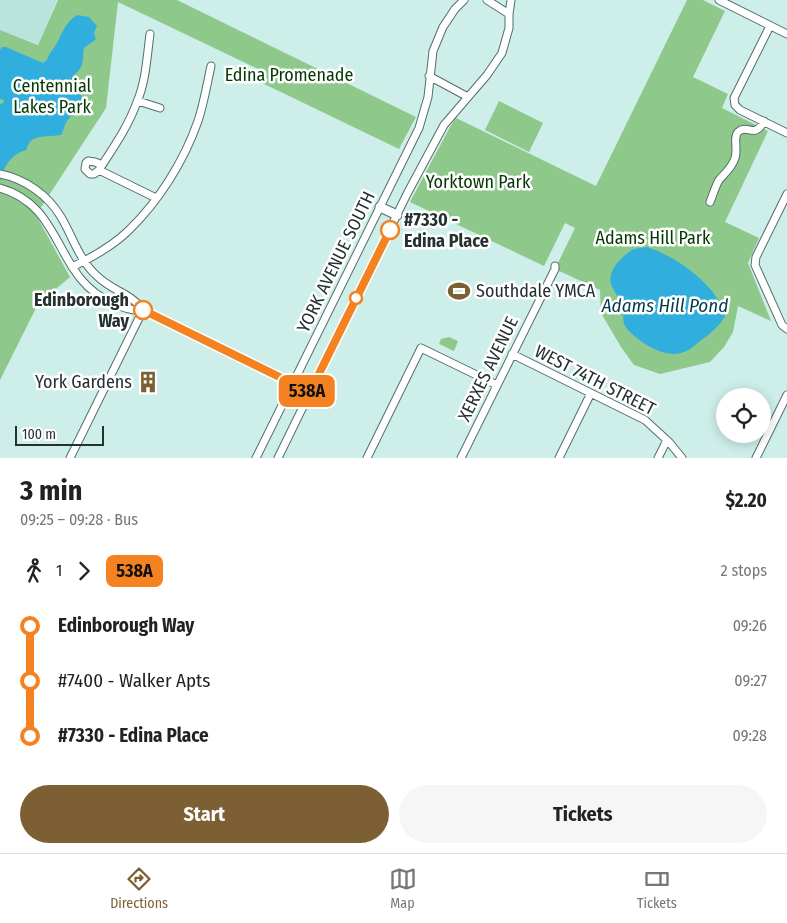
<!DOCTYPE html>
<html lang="en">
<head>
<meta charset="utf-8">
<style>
  :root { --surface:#fff; --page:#f6f6f6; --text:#222; --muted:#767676; --line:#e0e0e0; --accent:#7c6033 }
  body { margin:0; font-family:"Fira Sans Condensed",sans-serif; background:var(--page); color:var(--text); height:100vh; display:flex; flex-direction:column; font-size:19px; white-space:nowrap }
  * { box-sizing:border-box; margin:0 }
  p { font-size:16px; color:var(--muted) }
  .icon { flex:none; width:28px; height:28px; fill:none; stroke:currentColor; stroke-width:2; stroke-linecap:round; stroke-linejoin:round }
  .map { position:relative; height:458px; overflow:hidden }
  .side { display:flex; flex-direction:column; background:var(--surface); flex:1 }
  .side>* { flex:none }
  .badge { padding:0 10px; border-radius:8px; font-size:18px; line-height:32px }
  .buttons { position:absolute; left:716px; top:388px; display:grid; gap:10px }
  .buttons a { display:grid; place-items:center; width:55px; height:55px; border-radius:50%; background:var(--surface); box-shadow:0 2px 12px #0003; font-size:25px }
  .scale { position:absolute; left:15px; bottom:12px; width:89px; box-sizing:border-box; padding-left:5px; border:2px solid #24312f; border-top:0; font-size:14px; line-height:18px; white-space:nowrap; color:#24312f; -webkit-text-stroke:4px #fff; paint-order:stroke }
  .map>.badge { position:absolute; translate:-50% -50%; box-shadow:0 0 0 2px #fff }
  .legs { display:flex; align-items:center; gap:8px; height:55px; padding:0 20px; font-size:16px }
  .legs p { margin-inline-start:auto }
  .head { display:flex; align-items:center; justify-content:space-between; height:85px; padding:0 20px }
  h1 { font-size:28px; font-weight:700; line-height:38px }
  .cta { display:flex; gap:10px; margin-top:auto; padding:10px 20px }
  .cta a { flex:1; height:58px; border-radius:30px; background:var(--accent); color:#fff; font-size:20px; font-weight:700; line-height:58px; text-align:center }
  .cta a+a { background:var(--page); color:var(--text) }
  ul { padding:0 20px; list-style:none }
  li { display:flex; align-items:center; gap:18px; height:55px; font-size:19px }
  li i { display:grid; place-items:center; width:8px; height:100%; margin:0 6px; background:currentColor }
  li i::after { content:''; width:12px; height:12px; margin:-6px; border:4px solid; border-radius:50%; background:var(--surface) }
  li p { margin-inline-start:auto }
  li:first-child i { background:linear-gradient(#0000 50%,currentColor 0) }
  li:last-child i { background:linear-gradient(currentColor 50%,#0000 0) }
  .menu { display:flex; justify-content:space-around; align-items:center; height:70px; border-top:1px solid var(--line); background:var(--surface); font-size:14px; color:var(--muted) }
  .menu a { display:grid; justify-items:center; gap:2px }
  .menu .current { color:var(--accent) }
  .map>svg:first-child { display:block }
  .built { fill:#bbe3dd }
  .green { fill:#8ec88a }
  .water { fill:#30afdf }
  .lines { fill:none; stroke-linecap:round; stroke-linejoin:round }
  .minor-casing { stroke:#526e6a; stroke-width:9 }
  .major-casing { stroke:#526e6a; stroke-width:11 }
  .minor { stroke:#fff; stroke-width:7 }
  .major { stroke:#fff; stroke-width:9 }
  .line-1-casing { stroke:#fff; stroke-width:11 }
  .line-1 { stroke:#f58220; stroke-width:8 }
  .stop-1-dot { fill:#fff; stroke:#f58220; stroke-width:2.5 }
  .labels { text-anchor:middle; stroke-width:5; stroke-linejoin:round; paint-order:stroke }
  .park-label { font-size:18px; fill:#053805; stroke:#fff }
  .stop-label { font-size:18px; font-weight:bold; fill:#24312f; stroke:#fff; text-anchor:start }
  .street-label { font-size:18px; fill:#24312f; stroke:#fff }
  .poi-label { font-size:18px; fill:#24312f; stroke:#fff; text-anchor:start }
  .water-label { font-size:19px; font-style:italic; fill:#033b4e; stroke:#fff }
</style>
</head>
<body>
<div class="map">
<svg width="787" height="458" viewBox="0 0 787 458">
  <rect width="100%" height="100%" fill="#ceeee9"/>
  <path class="built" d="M0,0H57L38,44L0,30Z"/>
  <path class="green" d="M58,0H177L416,117L399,149L258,81V69L118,2L106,108L36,215L70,277L38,304L0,380V30L38,45Z
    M687,0H703L725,11L693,77L728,94L722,108L768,131L725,222L759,238L748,263L771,321L738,306L733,332L724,347L710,362L660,374L634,365L621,347L601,313L600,290L555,269L575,228L565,223L544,266L410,202L450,127L456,118L596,186Z
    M499,101L543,123L529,152L485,130Z
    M449,337L458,341L454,351L439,344L441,339Z"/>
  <path class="water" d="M77,15L89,17L97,26L94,33L96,39L84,48C82,55 85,62 79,70C77,73 73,74 73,79C73,84 78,88 80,92C87,106 74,112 67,121C64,125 64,131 61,135C52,137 35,134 29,143C28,145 27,148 26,150C11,154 3,167 0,182V104L3,103L4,101L2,99H0V50L2,47H6L43,63L47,60C49,53 53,50 57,43C63,31 66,22 77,15Z
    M647,247C671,255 695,271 712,291C717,297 721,307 726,314C721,325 710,334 700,341C694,346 689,351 681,353C663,358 636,341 625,326C622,320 624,314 623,307C621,300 614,292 611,284C607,271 622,256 632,250C636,248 642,248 647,247Z"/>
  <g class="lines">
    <g class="minor-casing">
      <path id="minor" d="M487,0L509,14
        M719,0L787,34
        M770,26L734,98L735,105L740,110L787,133
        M429,76L468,97
        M138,101L160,108
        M102,165L95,162L88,161L86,163L85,169L90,174H94L99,170C113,148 128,127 137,102C146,81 147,56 150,34
        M99,170L156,198
        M0,174C25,179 48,195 61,217C73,237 79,260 97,276C112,291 131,293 143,310
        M0,188C65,206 54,279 113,303C123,308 132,311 143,310L310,392
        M787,194L756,257L755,265L782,325L787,329
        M710,202C713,195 715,187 719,180C725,173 732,168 735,158C738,151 733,137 738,132C748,123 754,140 764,121
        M72,267C91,258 114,245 129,230C159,201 184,161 198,121C204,103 207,84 211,66
        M512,354L645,420L669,442L682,458
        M70,458L143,310
        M256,458L419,128L428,97L433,51L443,27L455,9L464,0
        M278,458L407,194L444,125L487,75L502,53L509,28V14L511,0
        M367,458L421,348L497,385
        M461,458L555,269V266
        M559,458L591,393
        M658,458L667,440
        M756,458L787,395"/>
    </g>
    <g class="major-casing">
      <path id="major" d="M380,207L397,215"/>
    </g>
    <use href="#minor" class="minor"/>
    <use href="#major" class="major"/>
  </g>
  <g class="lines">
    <g class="line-1-casing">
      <path id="line-1" d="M143,310L310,392L390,230"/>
    </g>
    <use href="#line-1" class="line-1"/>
  </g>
  <defs>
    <g id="stadium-bare" transform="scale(1.725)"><path d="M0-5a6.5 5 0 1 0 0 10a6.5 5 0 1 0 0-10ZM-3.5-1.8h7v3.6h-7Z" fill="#7c6033" stroke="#fff" stroke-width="2.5" paint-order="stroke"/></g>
    <g id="building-bare" transform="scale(1.725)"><path d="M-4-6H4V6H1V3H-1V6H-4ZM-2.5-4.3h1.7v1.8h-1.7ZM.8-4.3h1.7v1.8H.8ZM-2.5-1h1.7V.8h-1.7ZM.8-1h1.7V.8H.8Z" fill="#7c6033" stroke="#fff" stroke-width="2.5" paint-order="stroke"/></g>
  </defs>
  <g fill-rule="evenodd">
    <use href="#stadium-bare" x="459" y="291"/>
    <use href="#building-bare" x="148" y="382"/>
  </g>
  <g class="stop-1-dot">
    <circle cx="390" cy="230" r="9"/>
    <circle cx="356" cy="298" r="6"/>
    <circle cx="143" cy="310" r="9"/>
  </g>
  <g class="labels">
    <g class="park-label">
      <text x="289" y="81">Edina Promenade</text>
      <text x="52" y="92">Centennial<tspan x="52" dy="21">Lakes Park</tspan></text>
      <text x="478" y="188">Yorktown Park</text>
      <text x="653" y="244">Adams Hill Park</text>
    </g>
    <g class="stop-label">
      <text x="404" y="226">#7330 -<tspan x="404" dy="21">Edina Place</tspan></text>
      <text x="129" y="306" text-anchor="end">Edinborough<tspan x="129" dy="21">Way</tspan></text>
    </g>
    <g class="street-label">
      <text transform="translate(336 262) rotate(-64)" y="6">YORK AVENUE SOUTH</text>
      <text transform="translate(488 369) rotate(-64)" y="6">XERXES AVENUE</text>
      <text transform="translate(595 380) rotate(27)" y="6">WEST 74TH STREET</text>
    </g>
    <g class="poi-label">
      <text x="476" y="297">Southdale YMCA</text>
      <text x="132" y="388" text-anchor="end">York Gardens</text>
    </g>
    <g class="water-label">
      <text x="665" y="312">Adams Hill Pond</text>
    </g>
  </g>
</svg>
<div class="buttons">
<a><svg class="icon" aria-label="locate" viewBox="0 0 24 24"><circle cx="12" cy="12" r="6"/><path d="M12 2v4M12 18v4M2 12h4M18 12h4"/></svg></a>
</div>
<div class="scale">100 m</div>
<b class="badge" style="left:307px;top:391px;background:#f58220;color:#111">538A</b>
</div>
<section class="side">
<div class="head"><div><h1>3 min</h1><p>09:25 – 09:28 · Bus</p></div><b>$2.20</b></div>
<div class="legs"><svg class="icon" aria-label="walk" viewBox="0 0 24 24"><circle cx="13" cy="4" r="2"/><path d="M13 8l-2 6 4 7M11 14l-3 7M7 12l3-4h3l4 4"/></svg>1<svg class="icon" aria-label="forward" viewBox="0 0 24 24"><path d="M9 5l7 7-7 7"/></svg><b class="badge" style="background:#f58220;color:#111">538A</b><p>2 stops</p></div>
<ul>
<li><i style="color:#f58220"></i><b>Edinborough Way</b><p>09:26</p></li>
<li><i style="color:#f58220"></i><span>#7400 - Walker Apts</span><p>09:27</p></li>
<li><i style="color:#f58220"></i><b>#7330 - Edina Place</b><p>09:28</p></li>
</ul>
<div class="cta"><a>Start</a><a>Tickets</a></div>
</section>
<nav class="menu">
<a class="current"><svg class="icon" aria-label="directions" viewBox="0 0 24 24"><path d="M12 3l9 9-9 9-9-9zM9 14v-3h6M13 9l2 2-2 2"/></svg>Directions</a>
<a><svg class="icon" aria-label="map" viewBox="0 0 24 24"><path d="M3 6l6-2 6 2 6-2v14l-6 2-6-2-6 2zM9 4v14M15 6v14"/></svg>Map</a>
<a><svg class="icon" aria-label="tickets" viewBox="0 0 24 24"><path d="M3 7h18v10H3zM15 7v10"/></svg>Tickets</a>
</nav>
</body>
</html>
